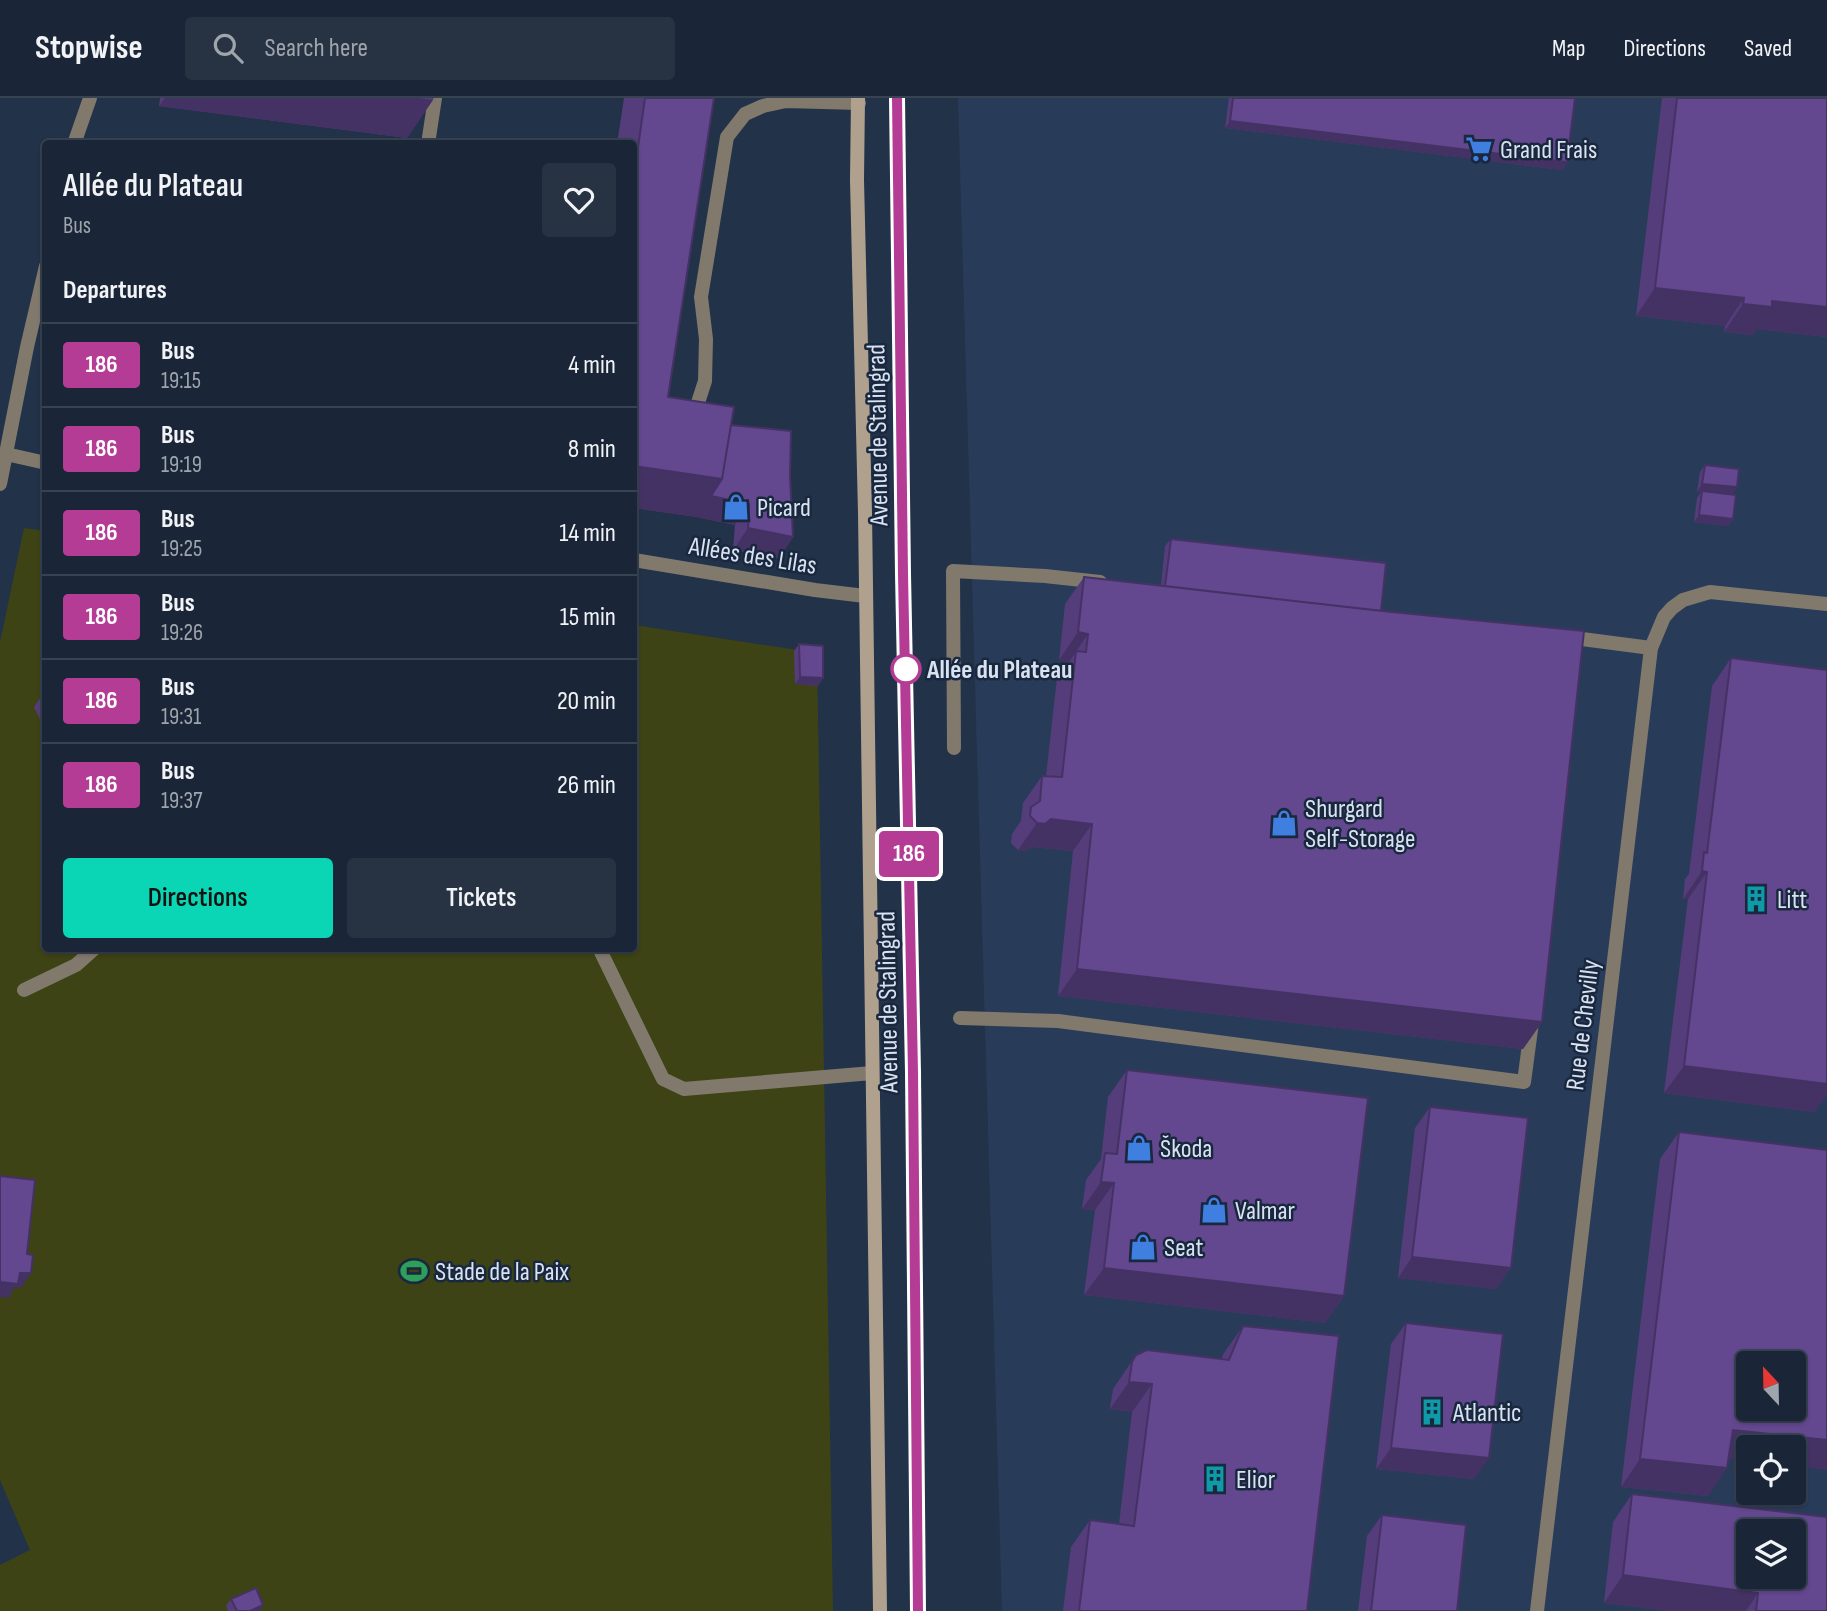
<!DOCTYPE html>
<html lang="en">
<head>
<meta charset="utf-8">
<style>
  :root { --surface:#1a2637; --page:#273242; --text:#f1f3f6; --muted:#9fa5ad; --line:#384352; --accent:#0ad5b5 }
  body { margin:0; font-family:"Sofia Sans Condensed",sans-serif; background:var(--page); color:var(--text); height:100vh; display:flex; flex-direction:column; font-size:26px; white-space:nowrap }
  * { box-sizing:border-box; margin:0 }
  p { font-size:23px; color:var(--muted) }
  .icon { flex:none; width:38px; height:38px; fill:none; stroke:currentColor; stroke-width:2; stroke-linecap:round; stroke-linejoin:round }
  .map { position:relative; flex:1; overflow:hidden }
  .side { position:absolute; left:42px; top:42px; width:595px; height:812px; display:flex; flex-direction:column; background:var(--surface); border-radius:7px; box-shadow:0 2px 5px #0004,0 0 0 2px var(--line) }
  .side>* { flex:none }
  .badge { padding:0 14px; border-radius:5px; font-size:24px; line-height:46px }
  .needle { width:46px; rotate:338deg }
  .tools { position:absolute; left:1736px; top:1253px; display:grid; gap:14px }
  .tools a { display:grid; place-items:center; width:70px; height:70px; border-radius:7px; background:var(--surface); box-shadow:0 2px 5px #0004,0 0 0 2px var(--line); font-size:35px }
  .map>.badge { position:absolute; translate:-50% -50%; box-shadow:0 0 0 4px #fff }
  h2 { padding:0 21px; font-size:26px; line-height:63px }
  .round { display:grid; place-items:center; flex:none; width:74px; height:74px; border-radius:7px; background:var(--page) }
  .headline { display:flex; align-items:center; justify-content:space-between; height:119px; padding:0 21px }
  h1 { font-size:33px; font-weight:600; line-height:52px }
  .action { display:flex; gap:14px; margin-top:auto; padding:14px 21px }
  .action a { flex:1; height:80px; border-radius:7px; background:var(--accent); color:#111; font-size:28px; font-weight:600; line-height:80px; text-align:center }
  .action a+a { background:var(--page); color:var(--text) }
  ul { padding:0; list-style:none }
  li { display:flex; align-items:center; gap:21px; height:84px; padding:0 21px; border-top:2px solid var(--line) }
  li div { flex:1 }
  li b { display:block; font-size:26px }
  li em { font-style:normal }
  li .badge { min-width:77px; font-weight:700; text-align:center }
  header { display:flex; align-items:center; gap:42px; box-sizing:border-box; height:98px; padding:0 35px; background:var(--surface); border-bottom:2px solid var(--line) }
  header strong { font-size:33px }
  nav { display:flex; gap:38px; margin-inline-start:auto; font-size:24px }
  .search { width:490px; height:63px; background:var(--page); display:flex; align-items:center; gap:18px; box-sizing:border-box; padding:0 24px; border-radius:7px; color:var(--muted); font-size:26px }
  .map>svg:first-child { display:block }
  .built { fill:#283c59; fill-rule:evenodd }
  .garden { fill:#3d4315 }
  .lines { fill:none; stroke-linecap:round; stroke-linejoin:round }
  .lane { stroke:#82796d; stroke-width:14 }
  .street { stroke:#82796d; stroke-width:14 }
  .secondary { stroke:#b0a18e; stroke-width:14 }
  .wall { fill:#553d7b }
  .shaded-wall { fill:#453264 }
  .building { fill:#63478f; stroke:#453264; stroke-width:2; fill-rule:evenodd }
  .line-casing { stroke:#fff; stroke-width:16 }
  .line { stroke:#b43c95; stroke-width:10 }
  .stop-dot { fill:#fff; stroke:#b43c95; stroke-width:3.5 }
  .labels { text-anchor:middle; stroke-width:5; stroke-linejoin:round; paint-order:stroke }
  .poi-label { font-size:26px; fill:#d8e2f1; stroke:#19283e; text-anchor:start }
  .street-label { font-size:26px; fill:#d8e2f1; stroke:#19283e }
  .stop-label { font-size:26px; font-weight:bold; fill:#d8e2f1; stroke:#19283e; text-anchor:start }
</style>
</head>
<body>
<header>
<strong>Stopwise</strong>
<div class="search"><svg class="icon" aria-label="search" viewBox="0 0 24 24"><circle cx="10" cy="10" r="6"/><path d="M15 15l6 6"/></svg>Search here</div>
<nav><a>Map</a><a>Directions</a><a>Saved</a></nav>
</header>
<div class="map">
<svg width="1827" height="1513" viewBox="0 0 1827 1513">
  <rect width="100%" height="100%" fill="#223249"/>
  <path class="built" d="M958,0H1827V1513H1002ZM1748,1265H1794V1311H1748ZM1748,1349H1794V1395H1748ZM1748,1433H1794V1479H1748Z"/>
  <path class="garden" d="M24,430L46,433V850H634V527L817,555L833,1513H0V1467L30,1452L0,1382V544Z"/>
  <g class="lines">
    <path class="lane" d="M781,0L786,3L859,5
      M428,46L435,0
      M693,320L705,283L706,241L701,199L727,39L745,16L763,8L786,3
      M6,356L46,365
      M634,462L815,492L865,498
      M1582,541L1651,550
      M954,650L953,473L1045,478L1100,484
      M599,850L663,981L684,991L872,975
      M24,892L76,867L95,850
      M960,920L1058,923L1524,984L1532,924"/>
    <path class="street" d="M74,46L90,0
      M0,386L27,249L46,168
      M1537,1513L1651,550L1664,519L1672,510L1683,502L1710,494L1827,506"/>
    <path class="secondary" d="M858,0L857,82L865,415L880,1513
      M897,0L903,476L913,974L918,1513"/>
  </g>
  <path class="wall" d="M160,0H434L407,40L159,8Z
    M624,0H714L668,299L731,327L790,378L793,439L779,460L733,452L735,427L696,419L634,410V46H617Z
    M1229,0H1575L1567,64L1562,72L1225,30Z
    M1662,0H1827V239L1757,231L1753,237L1724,234L1725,228L1636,218Z
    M1705,367L1737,389L1732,396L1733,421L1728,428L1694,424L1697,400L1701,394H1697L1700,374Z
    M1171,441L1381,513L1542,924L1523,951L1058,898L1073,753L1032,749L1026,753L1018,752L1011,745L1012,736L1021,723L1023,705L1042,678H1046L1057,580L1069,564L1059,562L1065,506L1084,479L1161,487L1165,448Z
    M799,546L823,580L818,588L795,586L794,553Z
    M1731,560L1827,986V996L1814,1014L1664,995L1688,801H1683L1685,781L1689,776L1712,588Z
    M46,592V634L34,609Z
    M1127,972L1344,1198L1325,1225L1084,1197L1095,1112L1082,1111L1086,1082L1101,1061L1108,999Z
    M1430,1009L1496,1191L1398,1180L1415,1030Z
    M1679,1034L1729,1361L1708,1398L1621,1389L1660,1061Z
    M1406,1225L1474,1381L1376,1371L1391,1246Z
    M1243,1228L1307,1513H1063L1071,1449L1090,1422L1119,1426L1132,1314L1110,1311L1113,1291L1136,1257L1221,1261L1224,1255Z
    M1632,1396L1827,1513H1668L1604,1505L1613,1424Z
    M1382,1417L1457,1513H1358L1367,1438Z
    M231,1501L263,1507L259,1513H228L226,1508Z"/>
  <path class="shaded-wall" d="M165,0H419L433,2L407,40L159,8Z
    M1230,23L1567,64L1562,72L1225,30Z
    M1655,190L1744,200L1725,228L1636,218Z
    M1772,203L1827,209V239L1757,231L1753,237L1724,234L1743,206Z
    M634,368L722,381L749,406L735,427L696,419L634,410Z
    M1702,386L1737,389L1732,396L1697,394Z
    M1699,417L1733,421L1728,428L1694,424Z
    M748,430L793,439L779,460L733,452Z
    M1078,534L1088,536L1069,564L1059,562Z
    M800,579L823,580L818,588L795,586Z
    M1051,721L1092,726L1073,753L1032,749L1026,753L1018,752L1037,725Z
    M1702,773L1707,774L1688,801H1683Z
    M1077,871L1542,924L1523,951L1058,898Z
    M1684,968L1827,986V996L1814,1014L1664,995Z
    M1101,1084L1114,1085L1095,1112L1082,1111Z
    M1412,1159L1511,1170L1496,1191L1398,1180Z
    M1104,1170L1344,1198L1325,1225L1084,1197Z
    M20,1175H31L21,1190L15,1189L8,1200L0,1199V1184Z
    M1129,1284L1152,1286L1132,1314L1110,1311Z
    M1733,1332L1827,1342V1372L1794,1368V1349H1748V1363L1714,1359Z
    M1391,1350L1489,1360L1474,1381L1376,1371Z
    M1640,1361L1727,1370L1708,1398L1621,1389Z
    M1623,1477L1758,1495L1746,1513H1668L1604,1505Z
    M263,1507L259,1513H250Z"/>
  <path class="building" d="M645,0H714L668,299L734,309L722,381L634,368V77Z
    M1233,0H1575L1567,64L1230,23Z
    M1677,0H1827V209L1772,203V209L1743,206L1744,200L1655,190Z
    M731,327L791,333L790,378L793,439L748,430L749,406L711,398L722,381Z
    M1705,367L1739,371L1737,389L1702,386Z
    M1702,393L1736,397L1733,421L1699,417Z
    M1171,441L1386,465L1381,513L1165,488Z
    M1084,479L1392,514L1584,533L1542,924L1077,871L1092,726L1051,721L1045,726L1037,725L1030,718L1031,709L1040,703L1042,678L1062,679L1076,553L1086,554L1088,536L1078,534Z
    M799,546L823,548V580L800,579Z
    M1731,560L1827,572V986L1684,968L1707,774L1702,773L1704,754L1707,755Z
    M1127,972L1368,1000L1344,1198L1104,1170L1114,1085L1101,1084L1105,1055L1117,1056Z
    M1430,1009L1528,1020L1511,1170L1412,1159Z
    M1679,1034L1827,1052V1342L1733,1332L1727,1370L1640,1361ZM1748,1265H1794V1311H1748Z
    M0,1078L35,1082L27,1156L33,1157L31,1175H20L18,1186L0,1184Z
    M1406,1225L1503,1236L1489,1360L1391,1350Z
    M1243,1228L1339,1238L1307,1513H1079L1090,1422L1134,1428L1152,1286L1129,1284L1132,1264L1136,1257L1147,1252L1229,1262Z
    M1632,1396L1827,1419V1513H1756L1758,1495L1623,1477ZM1748,1433H1794V1479H1748Z
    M1382,1417L1466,1427L1457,1513H1371Z
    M256,1490L263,1507L250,1513H237L231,1501Z"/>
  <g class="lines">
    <g class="line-casing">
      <path id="line" d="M897,0L903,476L913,974L918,1513"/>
    </g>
    <use href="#line" class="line"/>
  </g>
  <defs>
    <g id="supermarket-bare" transform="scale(2.1)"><path d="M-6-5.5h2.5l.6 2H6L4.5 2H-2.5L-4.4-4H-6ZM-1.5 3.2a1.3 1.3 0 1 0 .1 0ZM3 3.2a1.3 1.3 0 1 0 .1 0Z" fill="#3f7fe0" stroke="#19283e" stroke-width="2.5" paint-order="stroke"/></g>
    <g id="shop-bare" transform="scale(2.1)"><path d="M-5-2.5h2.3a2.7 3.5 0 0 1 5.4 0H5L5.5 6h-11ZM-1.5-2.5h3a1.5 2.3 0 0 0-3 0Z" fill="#3f7fe0" stroke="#19283e" stroke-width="2.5" paint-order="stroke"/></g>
    <g id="building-bare" transform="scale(2.1)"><path d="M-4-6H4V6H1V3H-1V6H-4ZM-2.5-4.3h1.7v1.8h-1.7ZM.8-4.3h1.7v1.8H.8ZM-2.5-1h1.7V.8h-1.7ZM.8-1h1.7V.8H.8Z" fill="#0f9aa8" stroke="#19283e" stroke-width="2.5" paint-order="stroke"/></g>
    <g id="stadium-bare" transform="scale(2.1)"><path d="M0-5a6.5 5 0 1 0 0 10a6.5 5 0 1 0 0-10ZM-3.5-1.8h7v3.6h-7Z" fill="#2e9e5b" stroke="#19283e" stroke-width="2.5" paint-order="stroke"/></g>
  </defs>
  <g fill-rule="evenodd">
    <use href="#supermarket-bare" x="1479" y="51"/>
    <use href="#shop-bare" x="736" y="409"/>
    <use href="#shop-bare" x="1284" y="725"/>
    <use href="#building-bare" x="1756" y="801"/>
    <use href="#shop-bare" x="1139" y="1050"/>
    <use href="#shop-bare" x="1214" y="1112"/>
    <use href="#shop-bare" x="1143" y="1149"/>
    <use href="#stadium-bare" x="414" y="1173"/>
    <use href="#building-bare" x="1432" y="1314"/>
    <use href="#building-bare" x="1215" y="1381"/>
  </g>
  <circle class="stop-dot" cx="906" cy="571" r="14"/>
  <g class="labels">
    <g class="poi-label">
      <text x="1500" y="60">Grand Frais</text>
      <text x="757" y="418">Picard</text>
      <text x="1305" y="719">Shurgard<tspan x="1305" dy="30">Self-Storage</tspan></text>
      <text x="1777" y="810">Litt</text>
      <text x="1160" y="1059">Škoda</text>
      <text x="1235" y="1121">Valmar</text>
      <text x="1164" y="1158">Seat</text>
      <text x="435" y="1182">Stade de la Paix</text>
      <text x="1453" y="1323">Atlantic</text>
      <text x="1236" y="1390">Elior</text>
    </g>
    <g class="street-label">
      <text transform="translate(877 337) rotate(-91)" y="9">Avenue de Stalingrad</text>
      <text transform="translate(753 457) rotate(9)" y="9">Allées des Lilas</text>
      <text transform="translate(887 904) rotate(-91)" y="9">Avenue de Stalingrad</text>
      <text transform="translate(1582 927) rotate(-83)" y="9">Rue de Chevilly</text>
    </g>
    <g class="stop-label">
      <text x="927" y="580">Allée du Plateau</text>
    </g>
  </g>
</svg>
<div class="tools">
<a><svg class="needle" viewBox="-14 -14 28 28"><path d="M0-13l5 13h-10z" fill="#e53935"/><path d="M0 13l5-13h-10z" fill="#9fa5ad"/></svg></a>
<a><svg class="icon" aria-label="locate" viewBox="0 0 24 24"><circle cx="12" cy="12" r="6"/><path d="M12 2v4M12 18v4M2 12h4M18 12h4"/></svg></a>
<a><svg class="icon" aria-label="layers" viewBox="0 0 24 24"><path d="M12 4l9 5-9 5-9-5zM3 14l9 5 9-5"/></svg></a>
</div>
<b class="badge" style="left:909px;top:756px;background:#b43c95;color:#fff">186</b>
<section class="side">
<div class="headline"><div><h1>Allée du Plateau</h1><p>Bus</p></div><a class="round"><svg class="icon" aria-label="heart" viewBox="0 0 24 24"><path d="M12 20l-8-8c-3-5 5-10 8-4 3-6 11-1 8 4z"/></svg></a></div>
<h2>Departures</h2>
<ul>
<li><span class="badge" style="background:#b43c95;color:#fff">186</span><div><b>Bus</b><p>19:15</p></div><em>4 min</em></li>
<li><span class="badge" style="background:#b43c95;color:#fff">186</span><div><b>Bus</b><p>19:19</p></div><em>8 min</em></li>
<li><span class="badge" style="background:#b43c95;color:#fff">186</span><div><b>Bus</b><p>19:25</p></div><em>14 min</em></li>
<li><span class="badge" style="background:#b43c95;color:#fff">186</span><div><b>Bus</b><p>19:26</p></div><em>15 min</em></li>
<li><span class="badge" style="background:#b43c95;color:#fff">186</span><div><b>Bus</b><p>19:31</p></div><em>20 min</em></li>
<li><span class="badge" style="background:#b43c95;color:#fff">186</span><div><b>Bus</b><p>19:37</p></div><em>26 min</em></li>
</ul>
<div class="action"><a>Directions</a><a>Tickets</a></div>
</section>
</div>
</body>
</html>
